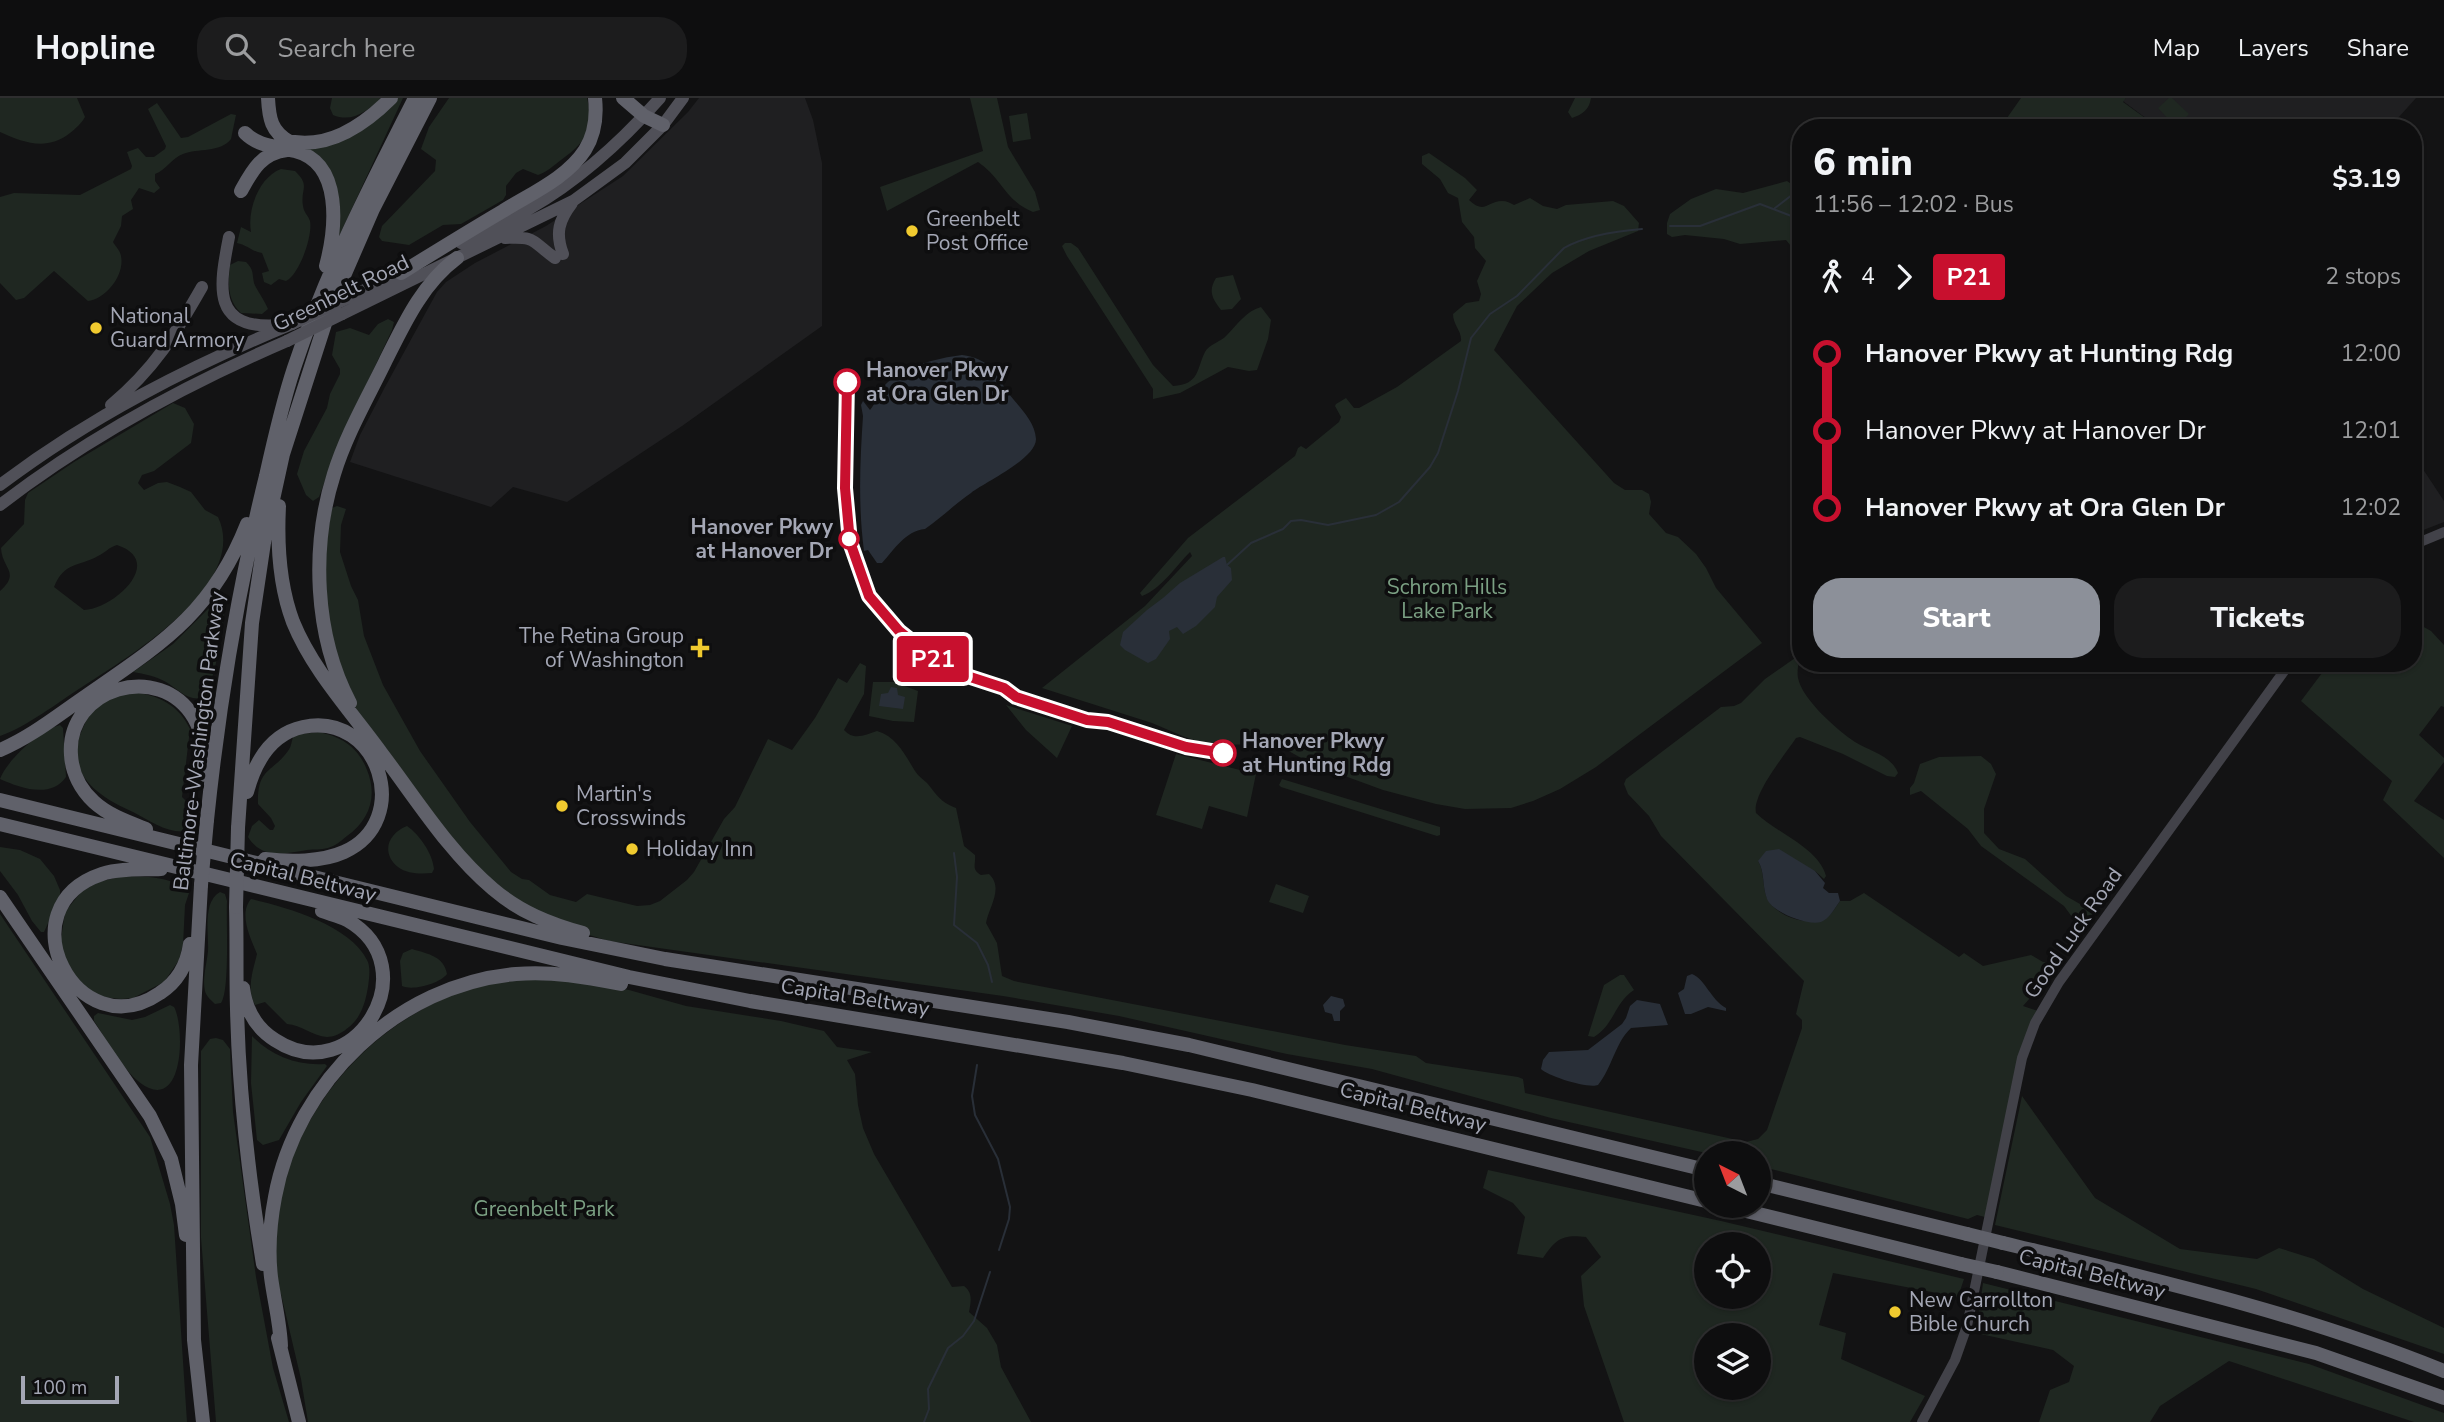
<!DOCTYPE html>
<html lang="en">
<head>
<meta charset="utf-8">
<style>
  :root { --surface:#0e0e0f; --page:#1c1c1d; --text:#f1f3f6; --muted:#9b9c9e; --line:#2e2e2f; --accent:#8c9099 }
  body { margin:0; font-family:"Nunito Sans",sans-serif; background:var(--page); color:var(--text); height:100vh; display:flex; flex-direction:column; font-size:26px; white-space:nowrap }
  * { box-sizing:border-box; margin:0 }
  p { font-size:23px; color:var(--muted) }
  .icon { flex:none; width:38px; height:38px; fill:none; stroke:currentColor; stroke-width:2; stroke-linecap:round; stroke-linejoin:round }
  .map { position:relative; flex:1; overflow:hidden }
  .sheet { position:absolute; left:1792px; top:21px; width:630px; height:553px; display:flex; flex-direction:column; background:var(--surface); border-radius:28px; box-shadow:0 2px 5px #0004,0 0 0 2px var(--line) }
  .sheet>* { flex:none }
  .badge { padding:0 14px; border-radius:5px; font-size:24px; line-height:46px }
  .needle { width:46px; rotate:318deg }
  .controls { position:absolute; left:1694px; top:1043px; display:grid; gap:14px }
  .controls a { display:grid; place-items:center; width:77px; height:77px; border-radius:50%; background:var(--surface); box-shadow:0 2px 5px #0004,0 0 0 2px var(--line); font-size:35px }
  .scale { position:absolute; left:21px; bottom:18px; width:98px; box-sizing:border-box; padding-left:7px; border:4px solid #a4a7b5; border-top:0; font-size:19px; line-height:24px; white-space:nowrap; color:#a4a7b5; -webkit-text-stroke:5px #0e0e0f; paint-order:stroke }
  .map>.badge { position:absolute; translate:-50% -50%; box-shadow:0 0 0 4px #fff }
  .legs { display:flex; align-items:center; gap:10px; height:77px; padding:0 21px; font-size:23px }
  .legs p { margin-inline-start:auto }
  .headline { display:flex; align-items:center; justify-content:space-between; height:119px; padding:0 21px }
  h1 { font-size:38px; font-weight:800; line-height:52px }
  .primary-button { display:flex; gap:14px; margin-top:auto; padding:14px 21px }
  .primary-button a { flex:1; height:80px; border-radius:28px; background:var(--accent); color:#fff; font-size:28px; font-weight:800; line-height:80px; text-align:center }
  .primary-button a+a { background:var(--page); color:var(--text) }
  ul { padding:0 21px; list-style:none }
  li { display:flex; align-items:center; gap:24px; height:77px; font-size:26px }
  li i { display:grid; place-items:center; width:10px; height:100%; margin:0 9px; background:currentColor }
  li i::after { content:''; width:18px; height:18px; margin:-9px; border:5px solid; border-radius:50%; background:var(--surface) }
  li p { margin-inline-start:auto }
  li:first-child i { background:linear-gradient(#0000 50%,currentColor 0) }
  li:last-child i { background:linear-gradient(currentColor 50%,#0000 0) }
  header { display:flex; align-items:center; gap:42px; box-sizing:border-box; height:98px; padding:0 35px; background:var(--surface); border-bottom:2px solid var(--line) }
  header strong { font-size:33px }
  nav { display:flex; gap:38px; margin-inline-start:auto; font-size:24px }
  .search { width:490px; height:63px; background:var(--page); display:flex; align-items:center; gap:18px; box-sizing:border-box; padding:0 24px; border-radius:28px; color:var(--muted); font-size:26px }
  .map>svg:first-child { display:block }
  .built { fill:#1f1f21 }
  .green { fill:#1f2721; fill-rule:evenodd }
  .water { fill:#292f38 }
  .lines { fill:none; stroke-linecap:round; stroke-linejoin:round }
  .stream { stroke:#292f38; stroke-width:2 }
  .secondary { stroke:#424249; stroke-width:10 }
  .primary { stroke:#505058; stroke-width:12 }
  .motorway { stroke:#60616a; stroke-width:14 }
  .primary-bridge { stroke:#505058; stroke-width:12 }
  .motorway-bridge { stroke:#60616a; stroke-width:14 }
  .line-1-casing { stroke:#fff; stroke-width:16 }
  .line-1 { stroke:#c8102e; stroke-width:10 }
  .poi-dot { fill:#f0ca2f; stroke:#0e0e0f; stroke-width:2.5 }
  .stop-1-dot { fill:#fff; stroke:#c8102e; stroke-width:3.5 }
  .labels { text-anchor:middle; stroke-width:7; stroke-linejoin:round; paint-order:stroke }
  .poi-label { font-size:21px; fill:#a4a7b5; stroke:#0e0e0f; text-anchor:start }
  .street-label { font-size:21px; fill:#a4a7b5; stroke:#0e0e0f }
  .stop-label { font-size:21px; font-weight:bold; fill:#a4a7b5; stroke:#0e0e0f; text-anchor:start }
  .park-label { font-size:21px; fill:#7ba083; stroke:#0e0e0f }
</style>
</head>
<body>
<header>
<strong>Hopline</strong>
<div class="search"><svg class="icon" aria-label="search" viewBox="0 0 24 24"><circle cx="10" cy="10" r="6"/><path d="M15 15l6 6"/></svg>Search here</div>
<nav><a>Map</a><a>Layers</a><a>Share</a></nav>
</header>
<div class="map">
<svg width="2444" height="1324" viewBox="0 0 2444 1324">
  <rect width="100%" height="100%" fill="#131314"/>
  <path class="built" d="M699,0H805L813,22L822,65V228L682,328L567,404L513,389L491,409L350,364L360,337L385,289L437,194L446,184L475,165L546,128L623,78L688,14Z
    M2126,0H2416L2389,30H2159L2123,3Z
    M2413,356L2444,403V424L2413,436Z"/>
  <path class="green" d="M0,0H77L85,19C81,26 76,30 70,35C47,53 24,45 0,34Z
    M332,0H381C368,13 352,25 333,17L330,10Z
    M394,0H403L335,147L326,73L262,42L313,47Z
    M449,0H587C595,31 585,45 561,62C553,68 547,74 538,77L523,71L516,75L506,88V97L503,102L461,126L443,127L409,147L382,143L379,139L382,128L435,73L436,62L421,51L429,29Z
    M970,0H997L1008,49L1035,94L1040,112L1033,114C1005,103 1001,79 978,64L887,113L880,89L983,53Z
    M1575,0H1591C1589,12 1583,16 1572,20L1568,14Z
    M2021,0H2126L2123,4L2159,30H2000Z
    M2169,0H2172L2189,16L2176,29L2158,10Z
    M157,5L181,40L188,39L231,16L236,17L231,41C220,55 198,50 183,56C172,60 166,72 155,76V83L160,90L154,95L139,90L131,102L133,111L122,118L121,128L113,144C115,148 120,152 121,158C125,177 106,201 88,203L54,173L24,200L16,202L0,185V99L14,95L80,97L131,71L132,68L127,54L138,50L146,59H154L165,51L166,48L148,11Z
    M1027,15L1031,41L1013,44L1009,18Z
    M1429,55L1465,80L1477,92L1469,102C1485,117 1487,103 1502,103C1507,103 1510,105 1514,107L1530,100L1543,108L1557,111L1566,107L1613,103L1624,108L1639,125L1638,133L1589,153L1552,175L1517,208L1494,252L1614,385L1625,392H1642L1649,396L1651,404L1649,416L1666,435L1678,439L1696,456L1706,470L1716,490L1762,545L1596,669L1560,691L1533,703L1511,710L1465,711L1436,706L1383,692L1312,666L1276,646L1210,647L1185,639L1152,625L1042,590L1145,508L1192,458L1190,454C1176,468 1161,491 1142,498L1140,495L1188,440L1295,358L1298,350L1301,348L1306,351L1339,324L1341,319L1335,308L1336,306L1346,300L1354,310H1359L1397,289L1461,243C1462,233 1453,227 1453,216L1466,205L1479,203L1481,196L1477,183L1486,163L1475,150L1474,139L1462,124L1458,100L1448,95L1440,81L1422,66V58Z
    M281,71L295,73C311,88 300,91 303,108C304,115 308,117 310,123C313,138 299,177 286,183L279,181L271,187L264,184L262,175L269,173L262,155C253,154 247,147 237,145L241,129L251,134C247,112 259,79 281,71Z
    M1787,83L1794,88L1801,84V152L1799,154L1795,153L1786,142L1740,146L1724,141L1685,137L1672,139L1667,136V125L1670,116L1691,101L1716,91L1743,95Z
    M1065,145H1071L1078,150L1153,267L1173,288C1200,286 1196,272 1205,254C1209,246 1221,244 1227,237C1238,226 1246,213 1261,209L1271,222L1268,241L1257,272L1249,273L1228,269L1180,295L1153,301V291L1067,158L1062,148Z
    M238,163L246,164C254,172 252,175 254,185C255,189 265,203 268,211L262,216L241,215C227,202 228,185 230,167Z
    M1233,177L1241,201L1232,211L1221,212C1212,200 1208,193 1216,180Z
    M388,221L394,224L392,232L339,345L319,399L313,403L306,397L297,376L304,353L327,310L330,296L340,276V271L332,257L336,234L350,230L369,237L378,226Z
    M173,305L185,310L194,326L191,345L154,373L142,377L138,385L144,392L158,385L167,384L180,389L191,394L205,412L218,419C250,487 128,559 82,589C57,605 28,628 0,638V493C21,474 2,471 1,450L24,426L25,402L28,395L74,364ZM117,447C166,463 114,511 84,512L54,489C64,464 78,469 98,458C105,455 109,449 117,447Z
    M337,408L346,411L341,427L340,454L351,488L358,502L364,538L383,587L420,653L470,724L511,774L522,781L529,782L550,797L576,804L587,796L637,808L650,807L660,803L687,782L694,774L724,721L735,709L768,641L792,652L815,620L838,580L847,585L860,565L866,568L864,596L844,632C854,643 865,637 877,633C897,639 905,657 915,673C918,678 923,681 927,685C938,698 939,703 956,710L964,748L975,757C976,767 971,771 981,777L989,776C1004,790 989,809 986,825L997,845L1002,878L1014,883L1345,947L1416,958L1426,965L1518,979L1523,981L1525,995L1746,1044L1758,1041L1767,1032L1802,930V922L1796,916L1804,883L1661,738L1649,718L1628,696L1624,686L1626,681L1721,609L1734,608L1741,605L1765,581L1795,560L1799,563C1798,569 1797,574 1798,580C1802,601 1837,632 1855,644C1869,653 1891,657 1898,675L1895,679L1887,678L1843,656L1800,639L1796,640C1785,657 1752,696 1756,715C1775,734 1819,750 1826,778L1824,781L1815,773L1758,763C1765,774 1762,789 1767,800C1775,818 1808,829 1825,820C1831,817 1836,809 1840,803H1850L1864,795L1959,859L1964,855L1983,868L2031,857L2043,864H2056L2057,869L2023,908L2041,914L2035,925L1989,1120L1977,1117L1968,1121L1759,1068V1055H1706L1551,1020L1372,971L1287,956L1119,918L1003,898L609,843L576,833L494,792L370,639L340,580L320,473L332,410Z
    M216,506L224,512C223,531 215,587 202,600C187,603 178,591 166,584C156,578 144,576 133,574L173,546L212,507Z
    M2413,523L2431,533L2444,547V609L2441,608L2419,637L2444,660V664L2414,703L2444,722V760L2383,702L2392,683L2301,603L2322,575L2311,565H2413Z
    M873,584H894L918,593L914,624L893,623L869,618Z
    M133,594C158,597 179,607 190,631L182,699L198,715L199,719L188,733C167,736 151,723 133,714C97,698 62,674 83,630C87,620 93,611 102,605C111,599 123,597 133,594Z
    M1006,607L1072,628L1057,660L1026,632Z
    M60,627L63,630L66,679C51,701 20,690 0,681C7,662 40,632 60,627Z
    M319,634C342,639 358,649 367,672C378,699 369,722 347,738C341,743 335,748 328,750C321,752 314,751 307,752C284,756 262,761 248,739L252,728L259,722L270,732H273L275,728L271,720L258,706C257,670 272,675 288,653C292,648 291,643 294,637Z
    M1176,656L1256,676L1247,719L1209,708L1202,731L1156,717Z
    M1981,658L1991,666L1996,676L1984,711V735L1999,751L2025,761L2066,798L2080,806L2097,798L2104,797L2085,828L2078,827L2064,808L1981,748L1968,731L1921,693L1910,697V690L1914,685L1920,666L1939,659Z
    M1282,681L1440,729V737L1437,738L1281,689L1279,687Z
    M407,728C419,736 433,756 434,771L432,775C421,776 407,776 398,769C380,754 389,735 407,728Z
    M0,749L20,752L40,761L54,778L60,792V799L44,834H41L32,823L18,797L0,773Z
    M123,778C145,779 172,777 189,795L185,807L183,847L179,862L164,884L133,900L121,901L101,899L74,881L60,848L65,814L81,794L98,784Z
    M1276,786L1309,798L1303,815L1269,804Z
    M220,794L225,796L227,803C226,824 230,892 221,905L215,906C211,902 206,898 205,893C202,881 207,865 208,853C209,836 202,804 220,794Z
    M251,801C286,809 350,827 367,862C371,869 369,881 368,889C366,900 364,909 358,919C352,928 339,939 327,939C313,938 301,927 287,926L265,904L255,907C246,891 253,873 257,856C251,841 238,816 251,801Z
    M0,816L150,1039L170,1106L174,1127L187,1324H0Z
    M412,851C428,856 444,858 447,876C439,886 413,893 402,888L400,863L403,855Z
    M1620,877H1624L1634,892C1615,904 1614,927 1594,939L1588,938L1604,887Z
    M572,880L629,892L686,908L781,923L824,933L837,949L872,954L847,962L855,976L858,1007L863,1030L874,1056L952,1189L964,1188C973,1195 971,1203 969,1214L987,1230L997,1247L1001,1269L1031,1324H308L301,1281L281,1196L278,1192C277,1178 274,1163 274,1149C277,1050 337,958 423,911C445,899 473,887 498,883C522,880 548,881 572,880Z
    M170,907L174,909C184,926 185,1005 149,990C127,981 107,942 94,923V918L98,915L132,922L145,919Z
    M252,938C271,958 298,968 325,966L327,968L301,1004L279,1042L263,1047L257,1042L251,985Z
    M216,940L223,942L230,951L233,1014L256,1179L273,1270L289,1324H216L201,1140V953L210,941Z
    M2022,998L2095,1100L2180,1151L2257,1161L2279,1150L2314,1161L2363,1191L2444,1230V1256L2256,1191L1995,1127Z
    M1488,1072L1721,1123L1964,1181L1958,1199L1833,1175L1819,1227L1846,1235L1841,1261L1925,1298L1910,1324H1624L1584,1208L1581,1178L1601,1159L1586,1139C1562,1136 1556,1141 1543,1160L1517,1156L1525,1119L1513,1105L1483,1090ZM1706,1146H1759V1199H1706ZM1706,1237H1759V1290H1706Z
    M1983,1185L2309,1266L2444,1315V1324H2414L2229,1263L2160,1308L2150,1324H2039L2050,1292L2069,1284L2074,1268L2053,1252L1976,1235Z"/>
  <path class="water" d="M962,257C989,260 995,275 1009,296C1019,309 1035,323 1036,341C1036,361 985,384 971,395C955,406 941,420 925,431C905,433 894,452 882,465H877L868,452L864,453C858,407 860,363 863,318L861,307L863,303L870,312C876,305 878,294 884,288C902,269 937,260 962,257Z
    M1223,459H1225L1227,467L1231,470L1232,482L1217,499L1215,509L1196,528L1183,536L1177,529L1169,533L1170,541L1156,561L1148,565L1125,552L1120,547L1123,534L1147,512L1163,500L1180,485Z
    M891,589L897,590L898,597L905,599L903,611L879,608L881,596L888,595Z
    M1779,751L1815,773L1825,785L1823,790L1829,795H1838L1840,803C1835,810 1829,821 1821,824C1807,828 1772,814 1767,801C1762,788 1765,774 1758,763L1766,753Z
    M1692,876C1706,882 1710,901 1726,910V913L1708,909L1691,916H1685L1678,895L1684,891L1687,878Z
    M1331,898L1343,901L1345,908L1340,913V923H1334L1332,916L1325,914L1323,907Z
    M1637,902L1660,906L1668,927L1631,930C1615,945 1612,970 1598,987C1588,991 1548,978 1541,971L1543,962L1549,954L1588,952L1622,926L1626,920L1630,908Z"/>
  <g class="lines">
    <path class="stream" d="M1775,110L1801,90
      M1670,128H1700L1760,106L1794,119H1801
      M1227,467L1251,445L1283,431L1291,423L1301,422L1328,427L1376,417L1399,404L1430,369L1438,355L1458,293L1471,240L1490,216L1517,198L1564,150C1587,137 1616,133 1642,131
      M954,755L957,779L954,827L977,845L988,867L992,884
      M977,967L972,998L975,1017L998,1061L1010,1109L1009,1121L999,1152
      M924,1324L929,1311L928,1291L948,1250L963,1238L974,1223L990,1174"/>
    <path class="secondary" d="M2413,447L2444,434
      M1922,1324L1955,1262L1967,1228L2022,960L2035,925L2059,884L2290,565"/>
    <path class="primary" d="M229,139C219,190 211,233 281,227
      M505,140C537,138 531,143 555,160
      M461,145C483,134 507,123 529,111C578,83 622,43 660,0
      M563,156C555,135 559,122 572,105
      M348,200L407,172
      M342,216L573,103L625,65L663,27L683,0
      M111,307C155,270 174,238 202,189
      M0,387C90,319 188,269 292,226
      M0,407C88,339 185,287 287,243"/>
    <path class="motorway" d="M268,0C269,20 271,34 290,44
      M623,0L644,18L663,27
      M245,35C259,49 277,48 295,53C343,65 336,131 326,168
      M284,42C326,53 362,29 391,0
      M241,93C252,73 261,55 287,52
      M401,175C435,154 469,133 503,113C530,96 567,80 585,52C595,36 597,18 595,0
      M279,408C277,447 279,487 293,524C313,573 351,613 382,656C417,702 449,754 493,791C520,814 550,826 583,835
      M350,605C314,537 311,448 334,376C346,337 367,301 385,264C404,226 422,186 457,160
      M0,652C31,639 58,617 86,598C161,546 212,515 247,426
      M247,694C255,664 270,636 303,629C379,613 414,723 344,754C322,764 289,764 265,761
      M0,702L562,840L665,861L1068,924L1189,947L1706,1072
      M207,722C219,606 238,491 266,378C274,342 282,306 294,270C325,176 370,88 415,0
      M0,726L629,879L750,903L1123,965L1252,992L1706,1103
      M238,730L252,525L265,438L283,356L330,210L373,111L430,0
      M146,731C128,724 108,717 94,704C81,692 72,675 71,657C66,590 160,562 194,620C204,637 205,657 205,677
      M161,771C142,772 121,770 102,776C3,809 77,952 160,895C177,884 187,867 190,846
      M201,787L191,967L194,1242L203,1324
      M0,799L150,1018L171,1061L182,1106L186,1137
      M236,809C237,843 236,877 237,911C239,996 249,1082 263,1166
      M243,890C246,913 256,930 275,942C354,994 430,869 347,822C339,818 330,816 322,813
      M1759,1085L1967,1136
      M1726,1108L1961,1166
      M2003,1145C2152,1181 2301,1215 2444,1273
      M1997,1174L2316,1255L2444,1300
      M278,1240L299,1324
      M281,1248C280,1224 274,1202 271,1179C268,1153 270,1125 275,1099C296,984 398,886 516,876C552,873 586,879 621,886"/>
    <path class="primary-bridge" d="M292,226L348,200
      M287,243L342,216"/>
    <path class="motorway-bridge" d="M201,787L207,722
      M236,809L238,730
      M1967,1136L2003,1145
      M1961,1166L1997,1174"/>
  </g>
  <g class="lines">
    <g class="line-1-casing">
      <path id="line-1" d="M847,284L845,390L850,444L869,498L899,533L938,564L958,575L1004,590L1016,599L1087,622L1108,624L1186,649L1223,655"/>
    </g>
    <use href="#line-1" class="line-1"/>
  </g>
  <g class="poi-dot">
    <circle cx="912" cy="133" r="7"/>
    <circle cx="96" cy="230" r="7"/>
    <path d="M696.5 539.5h7v7h7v7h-7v7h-7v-7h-7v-7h7z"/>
    <circle cx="562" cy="708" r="7"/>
    <circle cx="632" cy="751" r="7"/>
    <circle cx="1895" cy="1214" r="7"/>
  </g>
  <g class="stop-1-dot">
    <circle cx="847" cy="284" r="12"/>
    <circle cx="849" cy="441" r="9"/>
    <circle cx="1223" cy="655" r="12"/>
  </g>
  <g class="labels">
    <g class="poi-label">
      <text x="926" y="128">Greenbelt<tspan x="926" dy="24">Post Office</tspan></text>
      <text x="110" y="225">National<tspan x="110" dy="24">Guard Armory</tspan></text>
      <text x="684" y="545" text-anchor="end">The Retina Group<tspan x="684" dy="24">of Washington</tspan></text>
      <text x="576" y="703">Martin's<tspan x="576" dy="24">Crosswinds</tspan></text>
      <text x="646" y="758">Holiday Inn</text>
      <text x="1909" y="1209">New Carrollton<tspan x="1909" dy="24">Bible Church</tspan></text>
    </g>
    <g class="street-label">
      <text transform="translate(341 195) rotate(-26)" y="7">Greenbelt Road</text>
      <text transform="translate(199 643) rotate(-83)" y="7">Baltimore-Washington Parkway</text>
      <text transform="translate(303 779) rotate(14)" y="7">Capital Beltway</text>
      <text transform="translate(2073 835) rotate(-55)" y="7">Good Luck Road</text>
      <text transform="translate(855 899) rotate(9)" y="7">Capital Beltway</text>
      <text transform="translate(1413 1009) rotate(14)" y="7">Capital Beltway</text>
      <text transform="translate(2092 1176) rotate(14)" y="7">Capital Beltway</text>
    </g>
    <g class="stop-label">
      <text x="866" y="279">Hanover Pkwy<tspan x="866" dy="24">at Ora Glen Dr</tspan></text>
      <text x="833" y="436" text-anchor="end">Hanover Pkwy<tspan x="833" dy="24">at Hanover Dr</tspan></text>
      <text x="1242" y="650">Hanover Pkwy<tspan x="1242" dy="24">at Hunting Rdg</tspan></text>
    </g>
    <g class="park-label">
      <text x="1447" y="496">Schrom Hills<tspan x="1447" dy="24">Lake Park</tspan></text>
      <text x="544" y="1118">Greenbelt Park</text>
    </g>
  </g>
</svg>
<div class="controls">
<a><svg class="needle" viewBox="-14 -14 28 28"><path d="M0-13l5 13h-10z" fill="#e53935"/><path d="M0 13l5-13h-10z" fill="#9b9c9e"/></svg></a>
<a><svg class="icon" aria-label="locate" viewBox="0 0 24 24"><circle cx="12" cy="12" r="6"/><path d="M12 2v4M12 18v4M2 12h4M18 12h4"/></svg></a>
<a><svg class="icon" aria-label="layers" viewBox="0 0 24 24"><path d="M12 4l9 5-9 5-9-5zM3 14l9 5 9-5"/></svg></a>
</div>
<div class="scale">100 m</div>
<b class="badge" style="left:933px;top:561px;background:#c8102e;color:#fff">P21</b>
<section class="sheet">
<div class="headline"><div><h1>6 min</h1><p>11:56 – 12:02 · Bus</p></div><b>$3.19</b></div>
<div class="legs"><svg class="icon" aria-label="walk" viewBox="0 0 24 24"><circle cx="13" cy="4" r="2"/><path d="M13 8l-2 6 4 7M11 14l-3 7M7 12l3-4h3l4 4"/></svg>4<svg class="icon" aria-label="forward" viewBox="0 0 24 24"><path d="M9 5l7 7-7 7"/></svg><b class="badge" style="background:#c8102e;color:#fff">P21</b><p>2 stops</p></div>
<ul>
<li><i style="color:#c8102e"></i><b>Hanover Pkwy at Hunting Rdg</b><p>12:00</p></li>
<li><i style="color:#c8102e"></i><span>Hanover Pkwy at Hanover Dr</span><p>12:01</p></li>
<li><i style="color:#c8102e"></i><b>Hanover Pkwy at Ora Glen Dr</b><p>12:02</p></li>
</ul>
<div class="primary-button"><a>Start</a><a>Tickets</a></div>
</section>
</div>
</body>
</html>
